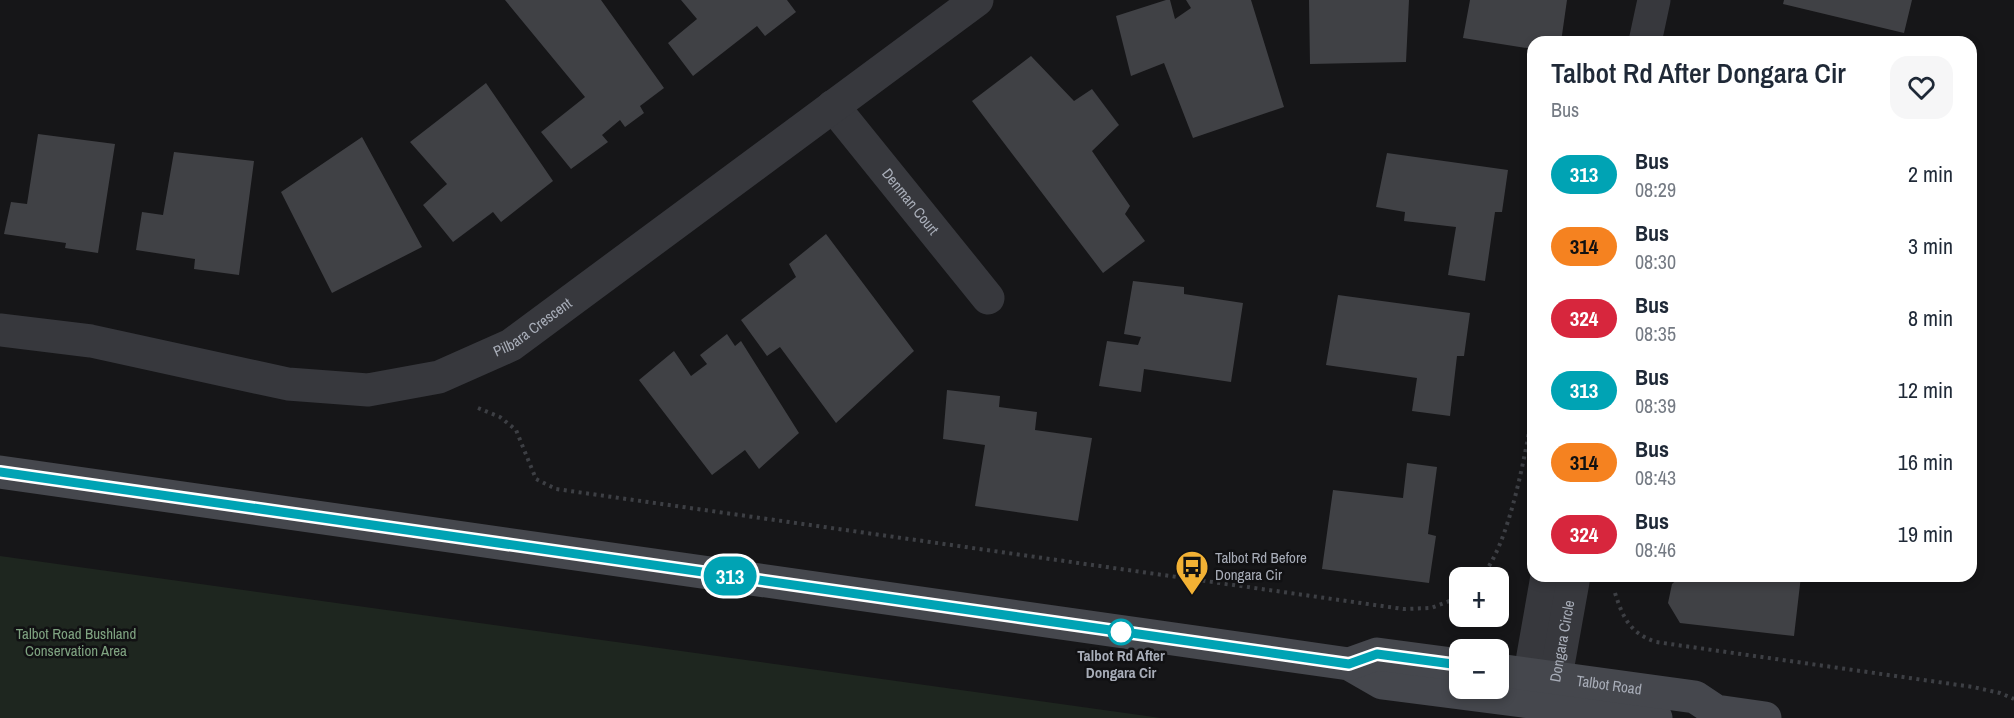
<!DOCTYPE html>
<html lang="en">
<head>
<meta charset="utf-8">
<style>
  :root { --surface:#fff; --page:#f6f6f7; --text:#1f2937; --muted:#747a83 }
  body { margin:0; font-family:"Archivo Narrow",sans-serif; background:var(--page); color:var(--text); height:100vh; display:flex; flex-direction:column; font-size:22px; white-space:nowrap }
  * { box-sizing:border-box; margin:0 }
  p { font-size:20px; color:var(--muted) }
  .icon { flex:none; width:33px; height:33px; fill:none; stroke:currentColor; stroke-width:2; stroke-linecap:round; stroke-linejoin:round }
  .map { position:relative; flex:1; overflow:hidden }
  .sheet { position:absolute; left:1527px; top:36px; width:450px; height:546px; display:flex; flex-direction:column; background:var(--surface); border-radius:18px; box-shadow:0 3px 9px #0003 }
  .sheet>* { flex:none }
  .badge { padding:0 12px; border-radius:20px; font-size:21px; line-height:39px }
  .fabs { position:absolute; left:1449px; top:567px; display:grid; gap:12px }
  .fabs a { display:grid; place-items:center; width:60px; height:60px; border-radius:12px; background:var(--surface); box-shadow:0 3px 9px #0003; font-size:30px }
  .map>.badge { position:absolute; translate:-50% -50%; box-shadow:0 0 0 3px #fff }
  .round { display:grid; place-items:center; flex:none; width:63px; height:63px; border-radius:18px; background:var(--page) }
  .overview { display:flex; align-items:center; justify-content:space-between; height:102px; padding:0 24px }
  h1 { font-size:28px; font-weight:600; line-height:45px }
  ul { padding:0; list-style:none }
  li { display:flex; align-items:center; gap:18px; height:72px; padding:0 24px }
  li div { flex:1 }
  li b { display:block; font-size:22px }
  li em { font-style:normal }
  li .badge { min-width:66px; font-weight:700; text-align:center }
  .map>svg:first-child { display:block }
  .green { fill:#1e261f }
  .building { fill:#404145 }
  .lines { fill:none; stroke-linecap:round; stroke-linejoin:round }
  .path { stroke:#3d3f44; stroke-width:4; stroke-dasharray:3 4.5; stroke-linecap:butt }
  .minor { stroke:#37383d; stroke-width:33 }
  .tertiary { stroke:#37383d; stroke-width:33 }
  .secondary { stroke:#45474d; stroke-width:33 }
  .line-casing { stroke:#fff; stroke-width:14 }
  .line { stroke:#00a3b4; stroke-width:9 }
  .stop-dot { fill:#fff; stroke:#00a3b4; stroke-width:3 }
  .labels { text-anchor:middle; stroke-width:5; stroke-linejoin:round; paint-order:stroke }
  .street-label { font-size:15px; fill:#a8adb8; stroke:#111113 }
  .poi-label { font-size:15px; fill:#a8adb8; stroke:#111113; text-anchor:start }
  .park-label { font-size:15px; fill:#7fa381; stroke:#111113 }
  .stop-label { font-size:15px; font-weight:bold; fill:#a8adb8; stroke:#111113 }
</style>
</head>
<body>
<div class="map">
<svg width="2014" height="718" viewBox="0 0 2014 718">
  <rect width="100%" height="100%" fill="#161618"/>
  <path class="green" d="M0,556L1161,718H0Z"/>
  <path class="building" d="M505,0H601L664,88L640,106L644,113L625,127L620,120L602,135L608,142L571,169L541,132L585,97Z
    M681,0H787L796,12L765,36L757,26L693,76L668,43L697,19Z
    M1166,0H1170L1175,19L1191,8L1186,0H1251L1284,107L1193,138L1164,63L1131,76L1116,16Z
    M1309,0H1409L1406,62L1310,64Z
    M1470,0H1567L1561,42H1533V49L1463,38Z
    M1784,0H1912L1904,33L1783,4Z
    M1031,56L1074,101L1092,89L1119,125L1092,151L1130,206L1125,214L1145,241L1103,273L972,101Z
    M486,83L553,181L501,222L493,212L453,242L423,205L447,184L410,142Z
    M38,134L115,144L98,253L65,248L66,243L4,234L11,202L27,204Z
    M362,137L422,247L332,293L281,192Z
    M174,152L254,161L239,275L194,269L195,259L136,250L142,212L163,215Z
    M1387,153L1508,170L1502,212H1495L1485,281L1448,275L1456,227L1404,221L1405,212L1376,207Z
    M826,234L914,351L836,423L780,347L767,356L741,320L796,277L789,264Z
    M1133,281L1184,287V294L1243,303L1231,382L1144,369L1141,392L1099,386L1107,341L1138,345L1141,337L1124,334Z
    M1338,295L1470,313L1464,356H1457L1450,416L1412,411L1417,378L1326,365Z
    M727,334L735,346L741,341L799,433L759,469L745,450L712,475L639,380L674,351L691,376L707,364L700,355Z
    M947,390L1000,396L999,407L1037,412L1035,430L1092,438L1078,521L975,506L985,445L943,439Z
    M1407,463L1437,467L1428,534L1436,536L1429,583L1322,569L1333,490L1403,498Z
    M1681,576H1801L1794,636L1680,623L1668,603L1672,584Z"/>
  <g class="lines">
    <path class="path" d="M478,408L500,417L516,430L536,479L556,489L1403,609L1431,608L1460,597
      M1480,578C1509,548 1526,451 1533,409
      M1615,593C1623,618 1630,633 1656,642L1973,687L2000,693L2014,699"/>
    <g class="minor">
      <path id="s1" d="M833,106L988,298"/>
      <path id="s2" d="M0,330L91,341L288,384L368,390L439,377L511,345L977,0"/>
    </g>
    <g class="tertiary">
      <path d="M1645,42L1654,0"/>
      <path d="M1525,701L1547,576"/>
      <path id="s3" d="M1551,704L1574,576"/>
    </g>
    <g class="secondary">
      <path d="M0,472L1349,664L1382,683L1656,718"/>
      <path d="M1349,664L1377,654L1460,665"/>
      <path id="s4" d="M1498,670L1695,697L1716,711L1765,718"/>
    </g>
  </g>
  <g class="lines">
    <g class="line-casing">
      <path id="line" d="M0,472L1349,664L1377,654L1460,665"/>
    </g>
    <use href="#line" class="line"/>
  </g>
  <defs>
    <g id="bus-pin" transform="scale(1.725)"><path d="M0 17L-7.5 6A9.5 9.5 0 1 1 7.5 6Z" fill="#f2b134" stroke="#111113"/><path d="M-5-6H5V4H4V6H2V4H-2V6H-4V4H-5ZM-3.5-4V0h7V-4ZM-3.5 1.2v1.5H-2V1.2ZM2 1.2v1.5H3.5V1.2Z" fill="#111"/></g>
  </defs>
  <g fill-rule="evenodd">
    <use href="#bus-pin" x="1192" y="567"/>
  </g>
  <circle class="stop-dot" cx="1121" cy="632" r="12"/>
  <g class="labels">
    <g class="street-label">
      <text dy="5" stroke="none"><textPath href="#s1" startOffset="123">Denman Court</textPath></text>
      <text dy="5" stroke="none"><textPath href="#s2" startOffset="552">Pilbara Crescent</textPath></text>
      <text dy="5" stroke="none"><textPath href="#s3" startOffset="64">Dongara Circle</textPath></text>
      <text dy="5" stroke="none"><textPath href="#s4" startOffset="112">Talbot Road</textPath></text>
    </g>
    <g class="poi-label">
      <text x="1215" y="563">Talbot Rd Before<tspan x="1215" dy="17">Dongara Cir</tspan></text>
    </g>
    <g class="park-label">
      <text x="76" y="639">Talbot Road Bushland<tspan x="76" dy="17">Conservation Area</tspan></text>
    </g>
    <g class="stop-label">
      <text x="1121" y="661">Talbot Rd After<tspan x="1121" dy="17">Dongara Cir</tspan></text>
    </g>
  </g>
</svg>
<div class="fabs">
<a>+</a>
<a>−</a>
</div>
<b class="badge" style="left:730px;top:576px;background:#00a3b4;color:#fff">313</b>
<section class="sheet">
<div class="overview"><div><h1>Talbot Rd After Dongara Cir</h1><p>Bus</p></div><a class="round"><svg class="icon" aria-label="heart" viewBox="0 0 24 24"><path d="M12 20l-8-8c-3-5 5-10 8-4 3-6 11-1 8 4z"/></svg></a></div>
<ul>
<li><span class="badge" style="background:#00a3b4;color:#fff">313</span><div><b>Bus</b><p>08:29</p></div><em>2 min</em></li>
<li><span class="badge" style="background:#f58220;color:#111">314</span><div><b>Bus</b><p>08:30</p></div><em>3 min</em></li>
<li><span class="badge" style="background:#d7263d;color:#fff">324</span><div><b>Bus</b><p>08:35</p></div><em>8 min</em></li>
<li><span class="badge" style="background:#00a3b4;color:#fff">313</span><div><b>Bus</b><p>08:39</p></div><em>12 min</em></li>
<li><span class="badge" style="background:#f58220;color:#111">314</span><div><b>Bus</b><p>08:43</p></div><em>16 min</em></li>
<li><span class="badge" style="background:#d7263d;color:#fff">324</span><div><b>Bus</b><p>08:46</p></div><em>19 min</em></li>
</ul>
</section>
</div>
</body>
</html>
